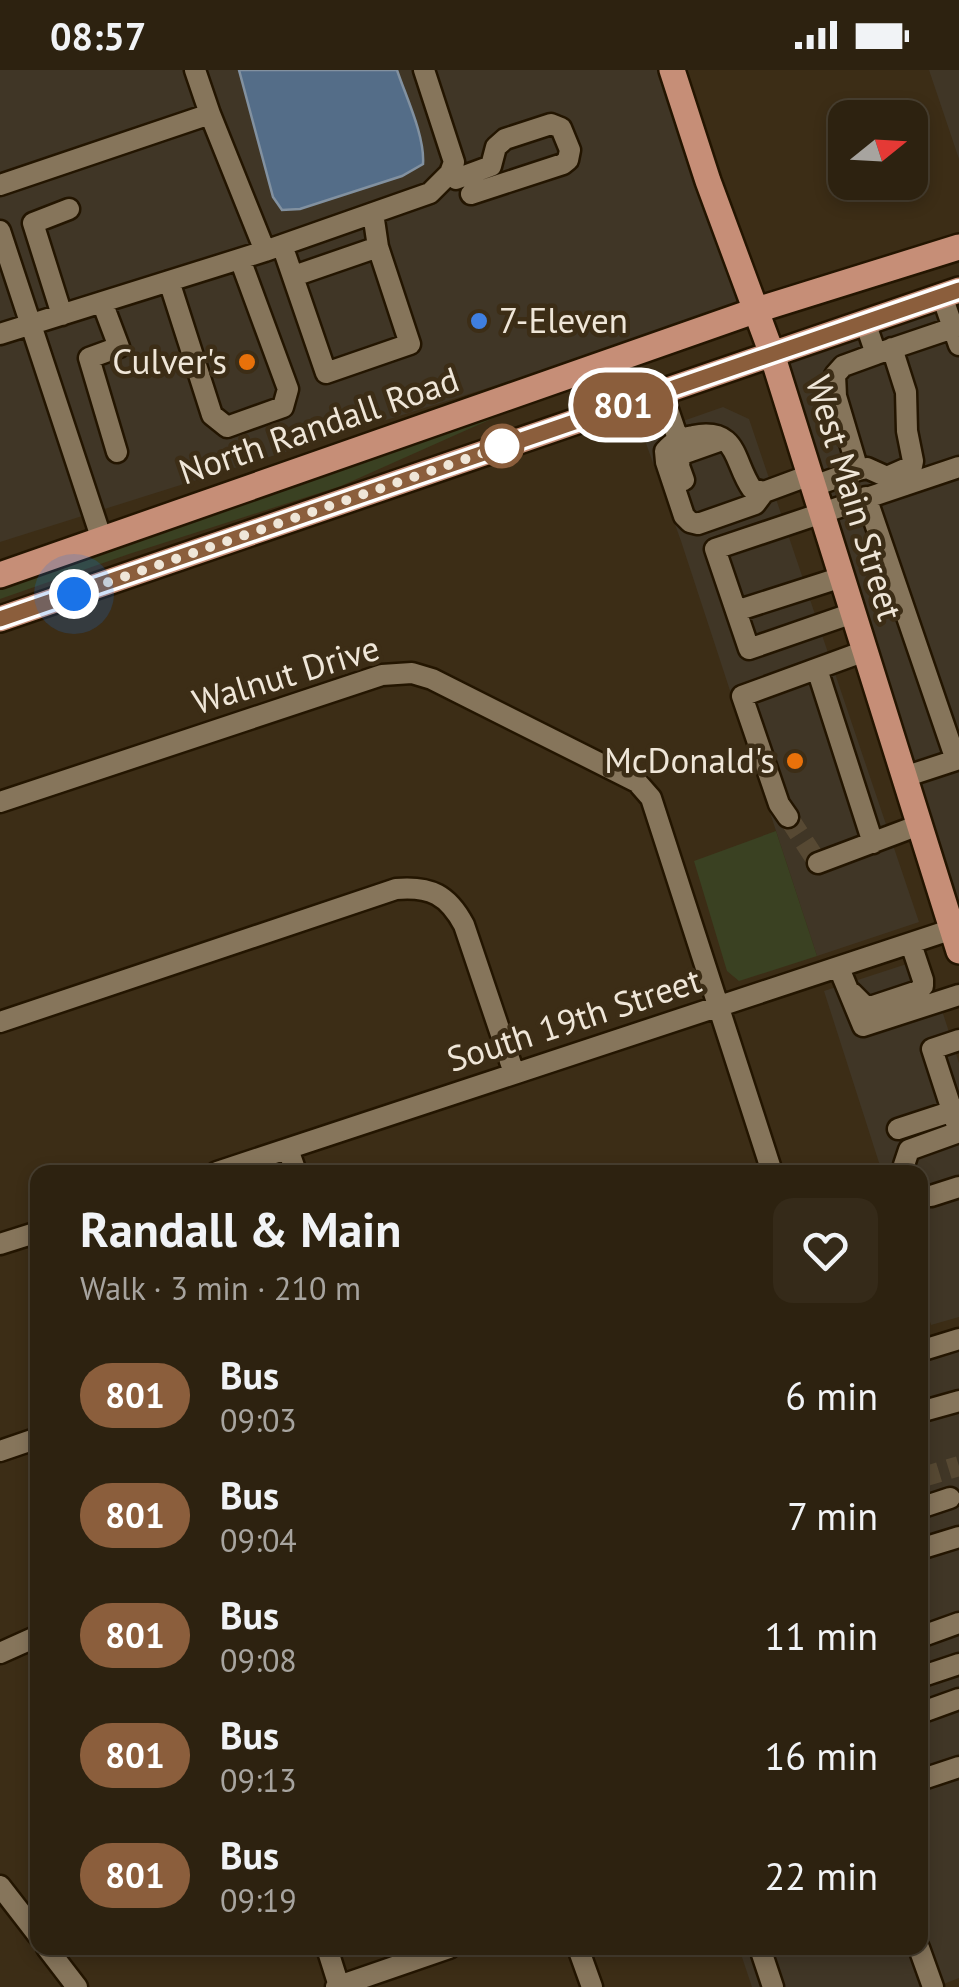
<!DOCTYPE html>
<html lang="en">
<head>
<meta charset="utf-8">
<style>
  :root { --surface:#2d2210; --page:#352a19; --text:#f1f3f6; --muted:#a7a49f; --line:#483f30 }
  body { margin:0; font-family:"PT Sans",sans-serif; background:var(--page); color:var(--text); height:100vh; display:flex; flex-direction:column; font-size:38px; white-space:nowrap }
  * { box-sizing:border-box; margin:0 }
  p { font-size:32px; color:var(--muted) }
  .icon { flex:none; width:55px; height:55px; fill:none; stroke:currentColor; stroke-width:2; stroke-linecap:round; stroke-linejoin:round }
  .map { position:relative; flex:1; overflow:hidden }
  .drawer { position:absolute; left:30px; top:1095px; width:898px; height:790px; display:flex; flex-direction:column; background:var(--surface); border-radius:20px; box-shadow:0 5px 15px #0003,0 0 0 2px var(--line) }
  .drawer>* { flex:none }
  .badge { padding:0 20px; border-radius:32px; font-size:35px; line-height:65px }
  .needle { width:65px; rotate:72deg }
  .tools { position:absolute; left:828px; top:30px; display:grid; gap:20px }
  .tools a { display:grid; place-items:center; width:100px; height:100px; border-radius:20px; background:var(--surface); box-shadow:0 5px 15px #0003,0 0 0 2px var(--line); font-size:50px }
  .you { position:absolute; width:50px; height:50px; margin:-25px; border:8px solid #fff; border-radius:50%; background:#1a73e8; box-shadow:0 0 0 15px #1a73e833 }
  .map>.badge { position:absolute; translate:-50% -50%; box-shadow:0 0 0 5px #fff }
  .round { display:grid; place-items:center; flex:none; width:105px; height:105px; border-radius:20px; background:var(--page) }
  .overview { display:flex; align-items:center; justify-content:space-between; height:170px; padding:0 50px }
  h1 { font-size:48px; font-weight:800; line-height:75px }
  ul { padding:0; list-style:none }
  li { display:flex; align-items:center; gap:30px; height:120px; padding:0 50px }
  li div { flex:1 }
  li b { display:block; font-size:38px }
  li em { font-style:normal }
  li .badge { min-width:110px; font-weight:700; text-align:center }
  .status { display:flex; justify-content:space-between; align-items:center; height:70px; padding:0 50px; background:var(--surface); direction:ltr }
  .status svg { height:28px; fill:currentColor }
  .map>svg:first-child { display:block }
  .commercial { fill:#403626 }
  .green { fill:#3a4122 }
  .water { fill:#546d88; stroke:#8291a0; stroke-width:2.5 }
  .lines { fill:none; stroke-linecap:round; stroke-linejoin:round }
  .minor-tunnel { stroke:#574933; stroke-width:20; stroke-dasharray:20 10; stroke-linecap:butt }
  .minor-casing { stroke:#231500; stroke-width:25 }
  .major-casing { stroke:#231500; stroke-width:30 }
  .minor { stroke:#86755b; stroke-width:20 }
  .major { stroke:#c68e77; stroke-width:25 }
  .line-casing { stroke:#fff; stroke-width:22 }
  .line { stroke:#8b5e3c; stroke-width:15 }
  .walk { stroke:#efe6d8; stroke-width:10; stroke-dasharray:0 18 }
  .shop-dot { fill:#3f7fe0; stroke:#3c2d16; stroke-width:4 }
  .food-dot { fill:#e8710a; stroke:#3c2d16; stroke-width:4 }
  .stop-dot { fill:#fff; stroke:#8b5e3c; stroke-width:5 }
  .labels { text-anchor:middle; stroke-width:9; stroke-linejoin:round; paint-order:stroke }
  .poi-label { font-size:35px; fill:#efe6d8; stroke:#3c2d16; text-anchor:end }
  .street-label { font-size:35px; fill:#efe6d8; stroke:#3c2d16 }
</style>
</head>
<body>
<div class="status"><b>08:57</b><svg viewBox="0 0 49 12"><path d="M0 12V9h3v3zM5 12V6h3v6zM10 12V3h3v9zM15 12V0h3v12zM26 1h20v11H26zM47 4h2v5h-2z"/></svg></div>
<div class="map">
<svg width="959" height="1917" viewBox="0 0 959 1917">
  <rect width="100%" height="100%" fill="#3c2d16"/>
  <path class="commercial" d="M0,0H672L744,237L0,472Z
    M929,0H959V89Z
    M959,227V855L780,288Z
    M723,337L749,349L919,852L817,886L681,471L643,365Z
    M925,888L959,993V1247L931,1255L920,1220V1102H882L824,921Z
    M959,1275V1908L936,1917H752L739,1878H920V1287Z"/>
  <path class="green" d="M497,343L498,346L341,416L129,484L0,529V519L143,469L265,422Z
    M776,761L817,886L739,911L727,901L694,791Z"/>
  <path class="water" d="M239,0H397C406,27 425,66 423,94L402,106L300,139L282,140L273,127Z"/>
  <g class="lines">
    <path class="minor-tunnel" d="M788,747L818,793
      M920,1408L959,1396"/>
    <g class="minor-casing">
      <path id="minor" d="M195,0L210,44L265,181
        M456,109L491,96L496,77L505,69L551,54L561,58L570,80L568,90L563,94L471,124
        M0,115L210,44
        M0,161L102,470
        M282,175L326,303L410,274L378,177L373,143
        M294,206L378,177
        M169,211L212,345L227,357L283,337L288,319L240,189
        M942,226L959,275
        M102,232L119,277L89,288L117,382
        M62,245L33,153L69,139
        M865,252L876,284L953,258
        M0,264L265,181L430,123L450,103L454,92L424,0
        M662,322L678,369
        M858,400L867,398L887,407L912,396L913,391L907,361L906,322L892,278
        M684,410L679,396L680,387L685,383L719,371
        M814,416L858,400L836,326L835,305L843,296L876,284
        M764,422L752,419C733,392 739,357 693,366C681,368 674,371 665,381L666,392L684,446L690,452L698,454L755,434L764,422L810,405
        M866,427L956,690
        M736,541L842,507
        M853,543L749,579L715,479L959,397
        M817,599L873,773
        M904,707L959,689
        M0,732L382,605L412,603L432,609L637,712L651,728L772,1102
        M788,747L779,734L742,626L865,581
        M818,793L919,755
        M839,898L863,956L959,925
        M852,923L863,934L870,937L918,921L923,916V910L911,874
        M0,952L396,819C431,816 448,825 464,855L514,1003
        M959,970L932,979L959,1062
        M898,1059L959,1039
        M288,1079L296,1102
        M217,1102L959,857
        M906,1102L904,1095L909,1080L959,1062
        M920,1126H931L959,1117
        M0,1174L38,1162
        M920,1281L959,1269
        M920,1342L959,1331
        M0,1381L38,1368
        M920,1438L950,1428
        M920,1479L959,1467
        M920,1567L959,1553
        M0,1583L38,1566
        M920,1607L959,1594
        M920,1643L959,1629
        M920,1710L959,1697
        M0,1816L38,1865
        M47,1878L77,1917
        M327,1878L339,1916
        M578,1878L592,1917
        M760,1878L773,1917
        M919,1878L933,1917
        M336,1917L449,1878"/>
    </g>
    <g class="major-casing">
      <path id="major" d="M672,0L708,111L772,284L959,881
        M0,505L757,240L959,177
        M0,549L959,220"/>
    </g>
    <use href="#minor" class="minor"/>
    <use href="#major" class="major"/>
  </g>
  <g class="lines">
    <g class="line-casing">
      <path id="line" d="M0,549L959,220"/>
    </g>
    <use href="#line" class="line"/>
    <path class="walk" d="M74,524L515,372L502,376"/>
  </g>
  <circle class="shop-dot" cx="479" cy="251" r="10"/>
  <g class="food-dot">
    <circle cx="247" cy="292" r="10"/>
    <circle cx="795" cy="691" r="10"/>
  </g>
  <circle class="stop-dot" cx="502" cy="376" r="20"/>
  <g class="labels">
    <g class="poi-label">
      <text x="499" y="263" text-anchor="start">7-Eleven</text>
      <text x="227" y="304">Culver's</text>
      <text x="775" y="703">McDonald's</text>
    </g>
    <g class="street-label">
      <text transform="translate(319 356) rotate(-19)" y="12">North Randall Road</text>
      <text transform="translate(854 428) rotate(73)" y="12">West Main Street</text>
      <text transform="translate(286 605) rotate(-17)" y="12">Walnut Drive</text>
      <text transform="translate(574 950) rotate(-18)" y="12">South 19th Street</text>
    </g>
  </g>
</svg>
<div class="tools">
<a><svg class="needle" viewBox="-14 -14 28 28"><path d="M0-13l5 13h-10z" fill="#e53935"/><path d="M0 13l5-13h-10z" fill="#a7a49f"/></svg></a>
</div>
<div class="you" style="left:74px;top:524px"></div>
<b class="badge" style="left:623px;top:335px;background:#8b5e3c;color:#fff">801</b>
<section class="drawer">
<div class="overview"><div><h1>Randall &amp; Main</h1><p>Walk · 3 min · 210 m</p></div><a class="round"><svg class="icon" aria-label="heart" viewBox="0 0 24 24"><path d="M12 20l-8-8c-3-5 5-10 8-4 3-6 11-1 8 4z"/></svg></a></div>
<ul>
<li><span class="badge" style="background:#8b5e3c;color:#fff">801</span><div><b>Bus</b><p>09:03</p></div><em>6 min</em></li>
<li><span class="badge" style="background:#8b5e3c;color:#fff">801</span><div><b>Bus</b><p>09:04</p></div><em>7 min</em></li>
<li><span class="badge" style="background:#8b5e3c;color:#fff">801</span><div><b>Bus</b><p>09:08</p></div><em>11 min</em></li>
<li><span class="badge" style="background:#8b5e3c;color:#fff">801</span><div><b>Bus</b><p>09:13</p></div><em>16 min</em></li>
<li><span class="badge" style="background:#8b5e3c;color:#fff">801</span><div><b>Bus</b><p>09:19</p></div><em>22 min</em></li>
</ul>
</section>
</div>
</body>
</html>
